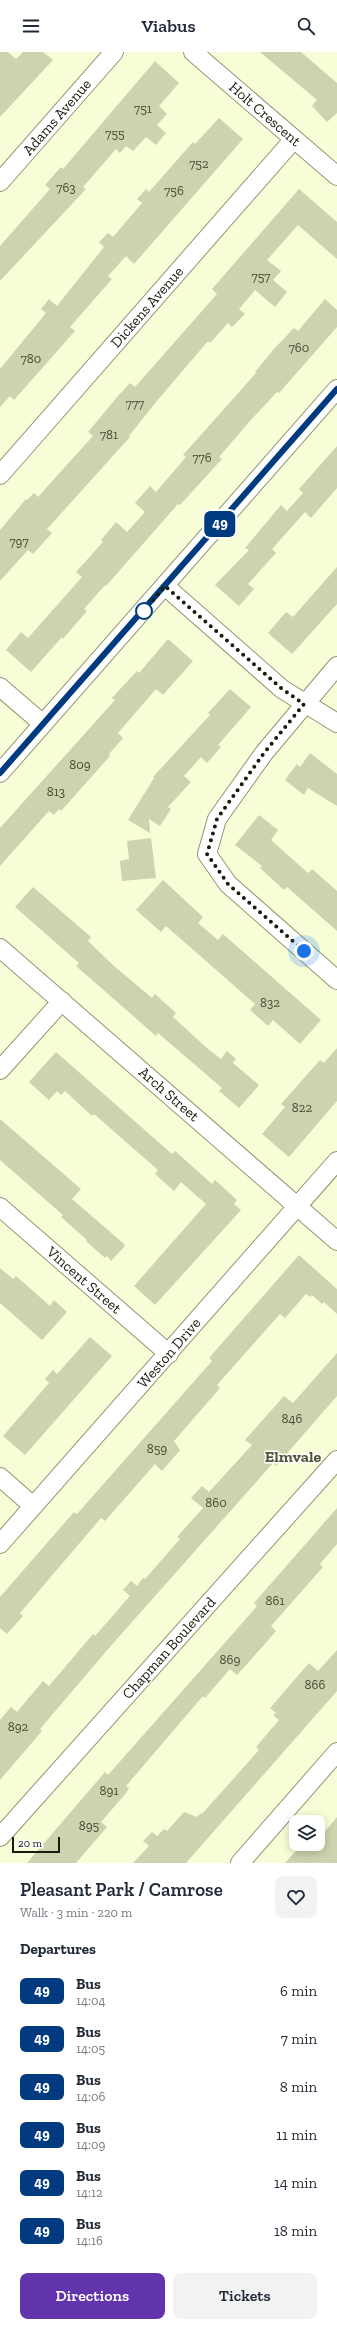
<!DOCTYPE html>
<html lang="en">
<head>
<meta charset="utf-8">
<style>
  :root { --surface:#fff; --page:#f2f2f3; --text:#1f2937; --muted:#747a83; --accent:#6134ac }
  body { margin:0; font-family:"Zilla Slab",serif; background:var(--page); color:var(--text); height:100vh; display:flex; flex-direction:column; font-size:15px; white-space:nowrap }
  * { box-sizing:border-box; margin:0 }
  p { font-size:13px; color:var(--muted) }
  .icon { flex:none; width:22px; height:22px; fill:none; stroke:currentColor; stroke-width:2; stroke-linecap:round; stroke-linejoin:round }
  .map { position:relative; height:1811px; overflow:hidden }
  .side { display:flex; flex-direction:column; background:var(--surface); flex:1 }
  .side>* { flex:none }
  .badge { padding:0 8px; border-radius:6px; font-size:14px; line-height:26px }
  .buttons { position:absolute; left:289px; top:1763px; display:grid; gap:8px }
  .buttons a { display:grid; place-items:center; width:36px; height:36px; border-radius:8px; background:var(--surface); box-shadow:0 2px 10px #0003; font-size:20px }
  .scale { position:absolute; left:12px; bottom:10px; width:48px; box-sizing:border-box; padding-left:4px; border:2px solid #191b0d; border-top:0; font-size:11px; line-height:14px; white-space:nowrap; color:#191b0d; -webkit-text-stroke:3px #fff; paint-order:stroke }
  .you { position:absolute; width:20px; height:20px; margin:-10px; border:3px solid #fff; border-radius:50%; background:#1a73e8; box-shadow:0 0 0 6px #1a73e833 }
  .map>.badge { position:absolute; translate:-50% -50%; box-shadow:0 0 0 2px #fff }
  h2 { padding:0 20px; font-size:15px; line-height:36px }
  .round { display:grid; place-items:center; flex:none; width:42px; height:42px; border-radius:8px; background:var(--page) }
  .overview { display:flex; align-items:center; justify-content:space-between; height:68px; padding:0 20px }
  h1 { font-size:19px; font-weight:600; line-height:30px }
  .primary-button { display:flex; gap:8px; margin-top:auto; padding:8px 20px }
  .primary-button a { flex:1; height:46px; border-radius:8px; background:var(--accent); color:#fff; font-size:16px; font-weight:600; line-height:46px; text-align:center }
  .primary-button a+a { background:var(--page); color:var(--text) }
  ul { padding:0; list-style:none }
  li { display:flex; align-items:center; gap:12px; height:48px; padding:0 20px }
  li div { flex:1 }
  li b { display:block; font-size:15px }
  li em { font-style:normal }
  li .badge { min-width:44px; font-weight:700; text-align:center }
  header { display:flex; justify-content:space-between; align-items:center; height:52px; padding:0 20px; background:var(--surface); font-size:18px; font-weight:600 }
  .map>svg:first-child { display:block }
  .building { fill:#ccd3ae }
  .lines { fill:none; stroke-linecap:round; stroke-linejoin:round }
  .minor-casing { stroke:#909673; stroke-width:20 }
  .minor { stroke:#fff; stroke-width:18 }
  .line-casing { stroke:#fff; stroke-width:9 }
  .line { stroke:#003b80; stroke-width:6 }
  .walk { stroke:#191b0d; stroke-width:4; stroke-dasharray:0 7.2 }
  .stop-dot { fill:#fff; stroke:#003b80; stroke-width:2 }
  .labels { text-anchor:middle; stroke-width:3; stroke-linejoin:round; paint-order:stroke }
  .number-label { font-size:13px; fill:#464935 }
  .street-label { font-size:15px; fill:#191b0d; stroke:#fff }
  .neighbourhood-label { font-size:16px; font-weight:bold; fill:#515636; stroke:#fff }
</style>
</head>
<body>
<header><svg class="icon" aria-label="menu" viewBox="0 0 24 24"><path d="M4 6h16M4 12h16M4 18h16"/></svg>Viabus<svg class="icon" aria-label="search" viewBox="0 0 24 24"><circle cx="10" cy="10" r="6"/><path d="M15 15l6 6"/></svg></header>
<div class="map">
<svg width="337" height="1811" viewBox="0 0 337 1811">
  <rect width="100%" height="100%" fill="#f6fdd7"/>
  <path class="building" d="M0,0H8L16,7L23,0H43L53,8L0,65Z
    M260,0H301L337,31V61L327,70L312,54L317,48Z
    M155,9L179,31L159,54L167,62L157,73L166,81L156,93L146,85L133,99L126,94L120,101L116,97L83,135L86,137L0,229V194L50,137L45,133L61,115L63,117Z
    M219,66L243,87L134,212L126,204L108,224L112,227L70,275L75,279L14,348L10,344L0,355V317L46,261L41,257L49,247L57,254L104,195L99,190L108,181L113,185L142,151L137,147L146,137L149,140L193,90L195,92Z
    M299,137L337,170V207L298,173L267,208L281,219L273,228L287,240L275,255L255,238L239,257L245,262L232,275L228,271L210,291L208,289L156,350L129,384L130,385L47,477L52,481L33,502L28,498L0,529V478L26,447L27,448L34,441L38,445L73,406L93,384L88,380L118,344L130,331L135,335L217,242L212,237Z
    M325,247L337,258V275L279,341L277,340L250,369L219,405L222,407L180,453L178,452L106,534L105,533L84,557L87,559L74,574L63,587L62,585L31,620L6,598L21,580L28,586L82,525L76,520L103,490L101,488L116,470L127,480L145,460L135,451L150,434L156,440L186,405L183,403L256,321L255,320L274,297L294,276L298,279Z
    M337,394V436L311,466L305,460L272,497L276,501L248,532L254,537L239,554L215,533L249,498L245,496L281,453L287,459L303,441L299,437Z
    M337,515V552L292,602L268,581L286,560L293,565Z
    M168,587L193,609L163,643L156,637L118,681L123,686L109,702L110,704L61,759L59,757L54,763L49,759L0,814V776L115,648L112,646L123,634L137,619L139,621Z
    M230,637L251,655L218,693L221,695L207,711L201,705L184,724L191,730L168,755L171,757L160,774L149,767L150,781L128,768L154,726L153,725L210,663L208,661Z
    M310,701L337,722V754L308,736L304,743L285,728L297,712L300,715Z
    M259,763L278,778L271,788L308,821L312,817L337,839V879L287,835L284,838L260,816L262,814L235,793Z
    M151,786L156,826L122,829L120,809L129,807L127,789Z
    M163,828L203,865L198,871L218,888L223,882L321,968L300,992L273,968L268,974L250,958L255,952L166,874L161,880L136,858Z
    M33,835L91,885L88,889L114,914L152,946L155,942L176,961L173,965L208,997L221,1007L227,999L236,1007L233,1011L259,1033L239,1056L219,1039L222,1036L158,981L156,984L99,934L76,914L79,911L15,855Z
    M337,996V1049L289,1105L262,1082L285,1055L281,1052L320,1008L324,1011Z
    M56,1000L172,1102L175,1099L212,1132L215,1128L237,1148L234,1152L241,1158L155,1253L134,1234L206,1152L181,1130L174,1139L155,1122L158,1118L94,1062L92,1064L65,1039L61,1043L57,1039L49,1048L29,1030Z
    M0,1067L81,1137L72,1147L123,1191L125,1194L111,1209L107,1204L105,1206L86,1189L87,1188L61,1165L63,1163L0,1108Z
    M299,1203L337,1237V1262L324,1250L322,1252L312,1243L310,1245L306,1242L285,1266L280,1262L217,1333L220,1336L174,1389L180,1398L162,1419L155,1412L105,1469L101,1466L20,1561L23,1564L7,1582L0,1576V1545L74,1460L77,1462L212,1309L209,1306Z
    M0,1216L13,1227L16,1224L50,1254L54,1248L67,1260L42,1288L0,1251Z
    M90,1285L112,1304L25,1403L3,1384L49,1331L45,1327L53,1318L57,1322Z
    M337,1301V1344L276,1414L273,1411L109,1596L40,1677L42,1679L0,1728V1668L11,1655L17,1660L43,1629L49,1634L93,1582L95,1584L130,1544L123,1538L131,1529L137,1534L143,1526L145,1527L180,1487L177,1485L203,1456L191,1446L202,1434L209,1440L252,1393L245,1388L284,1344L293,1351Z
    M337,1456V1492L320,1512L323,1515L271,1574L276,1579L264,1593L237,1623L230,1617L205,1646L203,1644L126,1734L129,1736L127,1740L101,1770L107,1775L76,1811H27L105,1720L108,1723L237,1577L257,1554L254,1551Z
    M337,1598V1639L186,1811H133L149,1794L143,1789L152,1780L157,1784L164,1777L167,1779L184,1760L197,1765L201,1761L202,1762L259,1698L256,1695L279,1668L273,1663L276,1661L270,1656L309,1611L318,1619Z
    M337,1765V1811H285L302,1792H318V1788Z"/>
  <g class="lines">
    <g class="minor-casing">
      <path id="minor" d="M193,0L337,124
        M0,130L114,0
        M0,423L294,87
        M165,534L282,637L337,671
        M337,614L264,701L217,767L207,802L228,832L337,928
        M0,635L43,672
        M0,721L337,337
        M0,896L337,1189
        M0,1018L62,949
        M0,1155L169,1302
        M0,1425L33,1454
        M0,1492L337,1109
        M0,1785L337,1408
        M240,1811L337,1700"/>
    </g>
    <use href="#minor" class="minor"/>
  </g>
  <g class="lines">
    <g class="line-casing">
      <path id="line" d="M0,721L337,337"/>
    </g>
    <use href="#line" class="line"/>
    <path class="walk" d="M144,559L165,534L282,637L304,652L264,701L217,767L207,802L228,832L304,899"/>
  </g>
  <circle class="stop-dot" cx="144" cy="559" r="8"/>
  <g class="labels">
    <g class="number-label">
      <text x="143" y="61">751</text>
      <text x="115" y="86">755</text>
      <text x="199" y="116">752</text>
      <text x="66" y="140">763</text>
      <text x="174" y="143">756</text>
      <text x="261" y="229">757</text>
      <text x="299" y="300">760</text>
      <text x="31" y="311">780</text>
      <text x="135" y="356">777</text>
      <text x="109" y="387">781</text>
      <text x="202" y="410">776</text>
      <text x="19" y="494">797</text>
      <text x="80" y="717">809</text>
      <text x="56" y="744">813</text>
      <text x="270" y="955">832</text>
      <text x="302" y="1060">822</text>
      <text x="292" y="1371">846</text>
      <text x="157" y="1401">859</text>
      <text x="216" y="1455">860</text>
      <text x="275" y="1553">861</text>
      <text x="230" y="1612">869</text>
      <text x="315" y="1637">866</text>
      <text x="18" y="1679">892</text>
      <text x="109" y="1743">891</text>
      <text x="89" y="1778">895</text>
    </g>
    <g class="street-label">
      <text transform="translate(265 62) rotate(41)" y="5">Holt Crescent</text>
      <text transform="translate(57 65) rotate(-49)" y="5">Adams Avenue</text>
      <text transform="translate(147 255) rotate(-49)" y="5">Dickens Avenue</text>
      <text transform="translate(169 1042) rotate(41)" y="5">Arch Street</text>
      <text transform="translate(84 1228) rotate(41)" y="5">Vincent Street</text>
      <text transform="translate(169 1301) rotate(-49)" y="5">Weston Drive</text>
      <text transform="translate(169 1596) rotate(-48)" y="5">Chapman Boulevard</text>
    </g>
    <g class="neighbourhood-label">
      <text x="293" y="1410">Elmvale</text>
    </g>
  </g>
</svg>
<div class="buttons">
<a><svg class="icon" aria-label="layers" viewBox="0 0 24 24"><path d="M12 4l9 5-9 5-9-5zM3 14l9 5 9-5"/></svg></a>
</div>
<div class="scale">20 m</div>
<div class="you" style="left:304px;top:899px"></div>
<b class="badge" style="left:220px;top:472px;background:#003b80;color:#fff">49</b>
</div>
<section class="side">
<div class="overview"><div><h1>Pleasant Park / Camrose</h1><p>Walk · 3 min · 220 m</p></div><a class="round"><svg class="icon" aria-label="heart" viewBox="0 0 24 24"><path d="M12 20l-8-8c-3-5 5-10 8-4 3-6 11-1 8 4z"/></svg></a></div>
<h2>Departures</h2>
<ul>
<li><span class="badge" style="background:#003b80;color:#fff">49</span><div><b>Bus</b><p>14:04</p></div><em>6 min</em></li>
<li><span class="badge" style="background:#003b80;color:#fff">49</span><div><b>Bus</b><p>14:05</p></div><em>7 min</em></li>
<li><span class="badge" style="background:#003b80;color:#fff">49</span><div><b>Bus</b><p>14:06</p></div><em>8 min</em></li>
<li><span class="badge" style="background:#003b80;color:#fff">49</span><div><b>Bus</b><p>14:09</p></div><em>11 min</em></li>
<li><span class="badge" style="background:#003b80;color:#fff">49</span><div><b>Bus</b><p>14:12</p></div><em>14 min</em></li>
<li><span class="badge" style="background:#003b80;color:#fff">49</span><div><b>Bus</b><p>14:16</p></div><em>18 min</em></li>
</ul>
<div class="primary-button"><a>Directions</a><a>Tickets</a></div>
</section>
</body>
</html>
